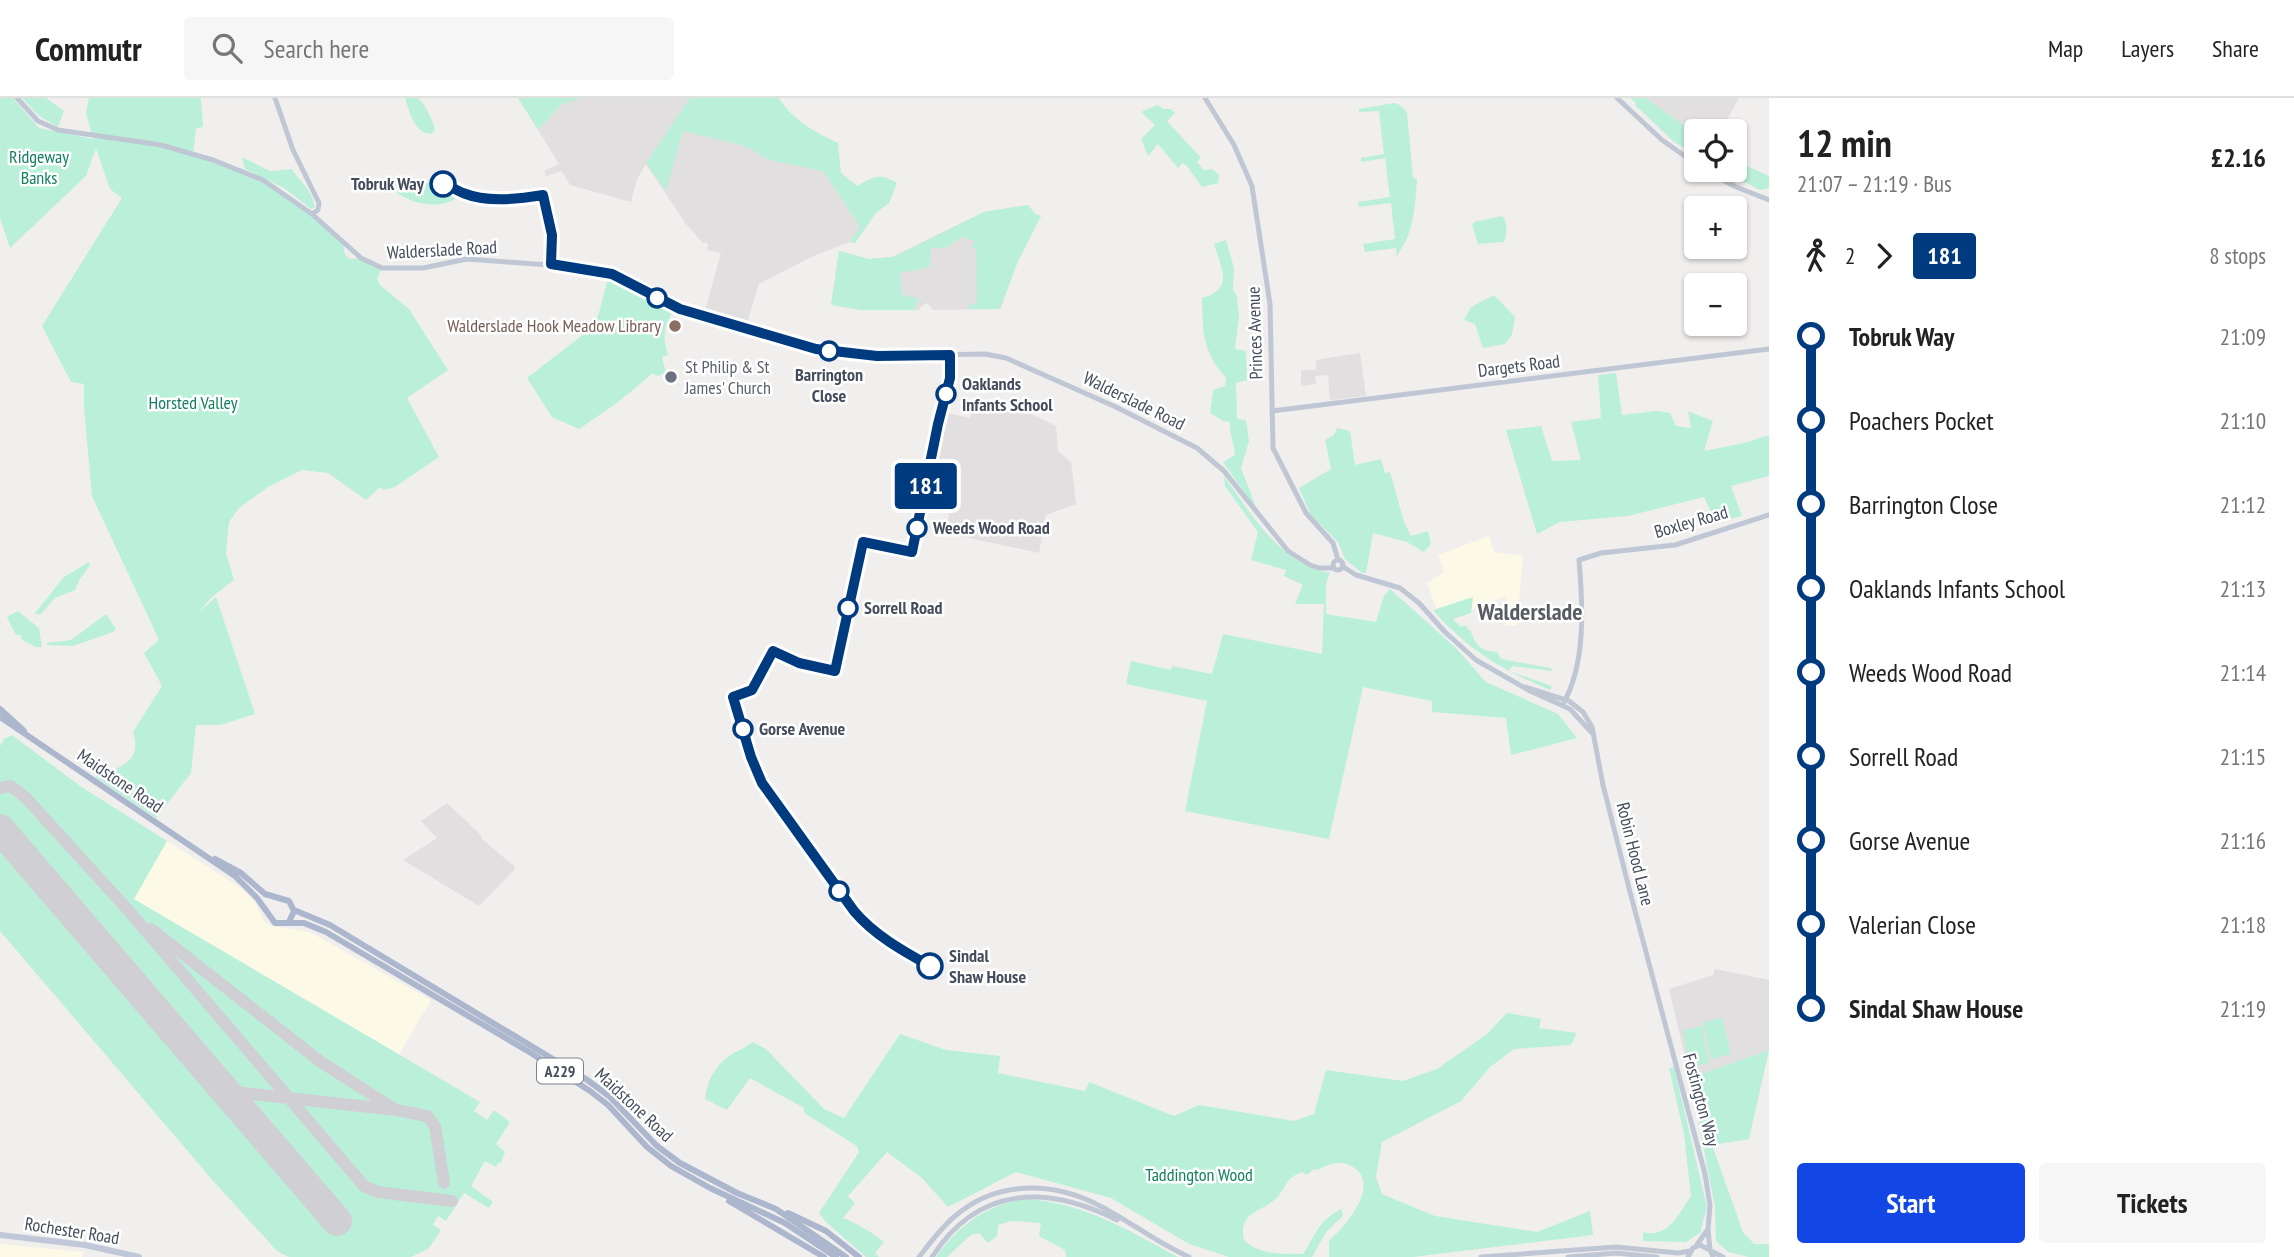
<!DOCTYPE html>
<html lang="en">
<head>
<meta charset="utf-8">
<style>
  :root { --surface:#fff; --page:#f6f6f6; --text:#222; --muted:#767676; --line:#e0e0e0; --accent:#1247e6 }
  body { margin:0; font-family:"PT Sans Narrow",sans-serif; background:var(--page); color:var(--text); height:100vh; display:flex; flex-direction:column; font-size:26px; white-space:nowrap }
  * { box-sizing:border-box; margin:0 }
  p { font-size:23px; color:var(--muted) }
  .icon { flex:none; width:38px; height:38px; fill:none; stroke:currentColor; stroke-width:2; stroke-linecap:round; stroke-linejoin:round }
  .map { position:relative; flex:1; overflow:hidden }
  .side { display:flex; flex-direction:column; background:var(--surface); width:525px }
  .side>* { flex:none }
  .badge { padding:0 14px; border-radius:5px; font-size:24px; line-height:46px }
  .tools { position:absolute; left:1684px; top:21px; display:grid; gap:14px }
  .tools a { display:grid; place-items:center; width:63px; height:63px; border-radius:7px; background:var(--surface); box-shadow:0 2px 5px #0004; font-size:35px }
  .map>.badge { position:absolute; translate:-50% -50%; box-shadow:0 0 0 4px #fff }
  .legs { display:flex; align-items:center; gap:10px; height:77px; padding:0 28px; font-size:23px }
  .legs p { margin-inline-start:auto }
  .head { display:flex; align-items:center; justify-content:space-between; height:119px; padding:0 28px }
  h1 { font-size:38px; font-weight:700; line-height:52px }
  .cta { display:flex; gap:14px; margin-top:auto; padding:14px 28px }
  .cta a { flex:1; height:80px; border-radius:7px; background:var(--accent); color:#fff; font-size:28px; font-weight:700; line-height:80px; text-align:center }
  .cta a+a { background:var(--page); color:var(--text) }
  ul { padding:0 28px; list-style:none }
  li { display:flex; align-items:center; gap:24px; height:84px; font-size:26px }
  li i { display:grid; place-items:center; width:10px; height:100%; margin:0 9px; background:currentColor }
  li i::after { content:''; width:18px; height:18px; margin:-9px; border:5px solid; border-radius:50%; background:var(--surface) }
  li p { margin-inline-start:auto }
  li:first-child i { background:linear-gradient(#0000 50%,currentColor 0) }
  li:last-child i { background:linear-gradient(currentColor 50%,#0000 0) }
  header { display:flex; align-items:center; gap:42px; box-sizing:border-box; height:98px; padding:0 35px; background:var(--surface); border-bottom:2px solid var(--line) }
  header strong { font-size:33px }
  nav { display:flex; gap:38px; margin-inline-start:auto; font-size:24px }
  .search { width:490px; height:63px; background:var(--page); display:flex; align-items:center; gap:18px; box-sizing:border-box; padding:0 24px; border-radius:7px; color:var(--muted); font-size:26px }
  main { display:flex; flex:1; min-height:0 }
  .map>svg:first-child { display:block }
  .commercial { fill:#fcfae6 }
  .education { fill:#e2dfe0 }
  .green { fill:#baf0d9 }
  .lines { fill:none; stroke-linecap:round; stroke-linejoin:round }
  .taxiway { stroke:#d0d0d4; stroke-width:12 }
  .runway { stroke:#d0d0d4; stroke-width:30 }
  .tertiary { stroke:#c0c7d4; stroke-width:5 }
  .secondary { stroke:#bfc7d8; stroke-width:6 }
  .primary { stroke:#acb7ce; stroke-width:6 }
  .line-1-casing { stroke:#fff; stroke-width:16 }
  .line-1 { stroke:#003b80; stroke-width:10 }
  .stop-1-dot { fill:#fff; stroke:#003b80; stroke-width:3.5 }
  .education-dot { fill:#8d6e63; stroke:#fff; stroke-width:2.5 }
  .worship-dot { fill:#6b7280; stroke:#fff; stroke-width:2.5 }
  .labels { text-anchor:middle; stroke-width:5; stroke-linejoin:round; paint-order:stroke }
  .shield { fill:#fff; stroke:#7d828d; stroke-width:2 }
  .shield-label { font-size:16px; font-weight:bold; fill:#454d5c }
  .park-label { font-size:18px; fill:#13805e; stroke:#fff }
  .stop-label { font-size:18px; font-weight:bold; fill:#454d5c; stroke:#fff; text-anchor:start }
  .street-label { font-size:18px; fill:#454d5c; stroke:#fff }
  .education-label { font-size:18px; fill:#785e54; stroke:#fff; text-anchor:end }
  .worship-label { font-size:18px; fill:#5b616d; stroke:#fff; text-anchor:start }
  .district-label { font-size:24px; font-weight:bold; fill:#5a5c63; stroke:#fff }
</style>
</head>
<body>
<header>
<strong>Commutr</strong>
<div class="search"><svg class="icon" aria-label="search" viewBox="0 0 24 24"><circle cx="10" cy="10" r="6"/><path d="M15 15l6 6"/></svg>Search here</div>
<nav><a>Map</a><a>Layers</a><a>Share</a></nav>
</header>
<main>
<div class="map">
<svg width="1769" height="1159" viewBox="0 0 1769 1159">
  <rect width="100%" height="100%" fill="#f1eeee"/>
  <path class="commercial" d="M1489,438L1494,454L1523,458L1517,527L1505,528L1507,498L1455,518L1438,515L1427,485L1444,474L1438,457Z
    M167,743L241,790L255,804L264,823L272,828L310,834L431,902L399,956L133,801Z
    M0,1146L83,1154L82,1159H0Z"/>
  <path class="education" d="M536,0H770L823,73L860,129L850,144L811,159L759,186L746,228L704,216L721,155L707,152L708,146L702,144L686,126L646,66L637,81L631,104L570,87L562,73L546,78L544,73L559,66L538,32L548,19Z
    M1646,0H1739L1721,33H1696V36Z
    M1028,107L1035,116L1041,118L1018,163L1000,211L933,212L927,205L921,208L920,212H862L831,207L839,153L869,161L892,159L984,114Z
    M1360,255L1366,298L1330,302L1328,277L1315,278L1316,286L1301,288V272H1316V262Z
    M975,301L1027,314L1056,328L1058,353L1071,364L1076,406L1046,417L1039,455L945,435L955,390L931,384L947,315L970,320Z
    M447,705L481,737L482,741L514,768L515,771L479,808L403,762L437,740L421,723Z
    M1715,871L1769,882V952L1690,980L1669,891L1713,877Z"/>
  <path class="green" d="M0,0H13L39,30L93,41L86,15L89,0H201L203,29L196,30L193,57L268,85L312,116L343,146L345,156L349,161L361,160L382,170L377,180L380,187L409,211L448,272L407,300L439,359L395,389L383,392L380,389L366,402L328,375L302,372L268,389L239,410L229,424L226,455L234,482L212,499L198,515L216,499L255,616L220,627H196L191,675L156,720L95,679C119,668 143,666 133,634L162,588L144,555L159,542L92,398L84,309V286L71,284L42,228L122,100L110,91L96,50L86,78L10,150L0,120Z
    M22,0H46L64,13L58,29L39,18Z
    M405,0H418C425,7 433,21 435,32L431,36C414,35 410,14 405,0Z
    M518,0H582L562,6L538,32Z
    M690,0H779C792,22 815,34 838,45L841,75L857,88C874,79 878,74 897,85L889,105L876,115L855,145L850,144L860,129L823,73L769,62L745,48L683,33L666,93L646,65Z
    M1630,0H1646L1696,36V57L1674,44L1635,7L1636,5Z
    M1394,5L1400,7L1407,14L1413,80L1417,81C1416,101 1414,120 1408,138C1405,146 1400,151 1397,159L1396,150L1365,154L1363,146L1395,141L1391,105L1359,109L1358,104L1390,99L1385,60L1361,64V60L1384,56L1379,13L1359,14V11Z
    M1157,7L1164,11H1171L1175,15L1167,23L1201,60L1197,64L1204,72L1212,71L1219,77L1218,85L1202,89L1187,68L1183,65L1178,70L1158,46L1148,58L1141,41L1155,27L1141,14Z
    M242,59L270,73L292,71C300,85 311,89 315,109L311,111L284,90L245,71Z
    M1734,62L1769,78V90L1760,92L1722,72H1734Z
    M395,79L438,87L437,90L442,91L443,89L456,95L455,101C435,113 405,104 390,89L392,81Z
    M1028,107L1035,116L1041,118L1018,163L1000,211H967L969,207L974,206L977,203L976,150H971L975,143L962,139L945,150H931L930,168L914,173L900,174L902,197L920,201L914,212H862L831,207L839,153L869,161L893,159L984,114Z
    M1502,118C1508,124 1507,137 1504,144L1478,146L1472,127L1474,124Z
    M1226,142L1234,170L1233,192L1237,198L1239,218L1235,251L1246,253L1247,282L1236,285L1237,321L1246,322L1249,343L1241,370L1258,414L1223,364L1235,357C1234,345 1229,334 1230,324L1223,323L1210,315L1213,292L1225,288L1226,280C1202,253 1203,234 1202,200C1235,191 1221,170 1214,146Z
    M608,181L672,215C663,231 663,240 668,257L662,259L666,275L656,278L653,275L617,305L579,331L552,319L527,280L589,232L598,218Z
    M1494,197L1515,219L1512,237L1505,246L1483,250L1475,226L1464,222L1471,209Z
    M1616,275L1622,317L1656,313L1670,315L1676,328L1691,330L1688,313L1713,323L1704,353L1744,345L1769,337V378L1731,388L1742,418L1716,424L1704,399L1628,418L1560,424L1537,436L1506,332L1541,328L1552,363L1581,362L1571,324L1601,320L1598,277Z
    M1337,330L1350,333L1355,367L1381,361L1385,375L1390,374L1404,424L1411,438L1428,433L1431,446L1424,454L1407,444L1373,435L1366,475H1362L1345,461L1338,444L1311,417L1299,390L1331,371L1325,342L1334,337Z
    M1224,378C1252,417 1280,466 1330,475L1326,486V516L1376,524L1384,498L1390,491L1456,550L1486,584L1558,616L1577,640L1511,657L1506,620L1432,614V603L1363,589L1329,741L1185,713L1207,603L1126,586L1131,563L1171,572L1172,568L1212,576L1223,536L1322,556L1324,506H1295L1303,487L1284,478L1286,472L1251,462L1258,434L1225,388Z
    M89,464L90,467L80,481L75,492L55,500L41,516L38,517L35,515L64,479Z
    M1473,499L1471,515L1453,521L1461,529L1466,527L1468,532L1470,531C1475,547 1480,553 1497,554L1501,561L1551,570L1552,573L1512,568L1509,573L1552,588L1550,592C1503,573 1467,551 1433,512Z
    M18,513L39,530L42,549H36L22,542L20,537H16L7,519Z
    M106,516L116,531L113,534L73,548L47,547V545L71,542Z
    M12,637L80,688L167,743L134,801L480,1004L474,1013L487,1022L494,1012L510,1024L496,1046L505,1054L501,1065H498L496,1069L485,1063L471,1088L493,1104L489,1110L464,1095L446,1123L438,1118L433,1127L441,1132L429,1150L411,1159H289L277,1153L215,1085L0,833V648L4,641Z
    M1507,915L1541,921L1539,930L1577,935L1571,947L1514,951L1490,969L1461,1003L1382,1044L1376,1079L1382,1096L1435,1118L1537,1134L1590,1113L1593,1137L1413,1159H1329V1143C1345,1129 1382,1086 1353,1069C1340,1061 1330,1066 1317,1072L1314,1071L1307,1077L1302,1074C1285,1081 1289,1084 1279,1097C1265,1115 1238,1111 1244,1142C1259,1157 1283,1156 1303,1156C1316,1137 1317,1124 1341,1111L1343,1118L1326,1134L1312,1159H1229L1189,1146L1111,1100L1016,1074L948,1109L922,1080L887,1054L848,1098L855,1105L843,1120C853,1123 876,1137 884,1144L875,1155L879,1159H866L827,1125L819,1115L859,1054L857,1048L804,1015V1010L750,980L727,1012L705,1001C707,984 714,969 729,958C736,953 745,950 753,944L766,951L824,1011L844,1020L900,936L946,952L1000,958L998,975L1085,993L1089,984L1174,1018L1199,1007L1294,1023L1314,1016L1326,972L1403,983L1437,971L1487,936Z
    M1722,920L1731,956L1711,961L1703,924Z
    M1702,928L1709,965L1690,969L1683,932Z
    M1769,952L1749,1041L1712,1047L1743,1134L1754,1146H1769V1159H1749L1728,1154L1716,1143L1715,1109L1690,980Z
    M1674,969L1707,1109L1700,1135L1686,1144L1643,1143V1134C1668,1141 1678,1117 1691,1098L1684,1036L1669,970Z
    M1021,1101C1079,1102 1128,1132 1178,1159H1066L1065,1152L1039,1138L1041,1125L1011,1123L998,1127L997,1138L988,1145L979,1135L971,1137L947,1159H936C958,1128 984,1109 1021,1101Z"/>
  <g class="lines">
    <path class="taxiway" d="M0,690L11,688L27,701L128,812L364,1088L377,1094L452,1103
      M151,831L321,964L396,1012
      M226,993L396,1012L427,1018L435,1028L444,1085"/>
    <path class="runway" d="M0,731L337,1123"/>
    <path class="tertiary" d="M17,0L38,23L58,32L161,47L213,62L263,82L312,116L361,160L382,170H423L467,161L576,169L612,176L680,211L816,251L877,258L985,256L1006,260L1116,309L1197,350L1224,373L1288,453L1310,467L1319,470H1334
      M275,0L293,52L319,105L318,112L312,116
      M1205,0L1234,47L1252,88L1270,206L1273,350L1306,415L1333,445L1338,462
      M1617,0L1662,42L1696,66
      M1705,72L1736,89L1769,102
      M1272,313L1769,251
      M1333 467a5 5 0 1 1 10 0a5 5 0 1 1-10 0Z
      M1342,468L1356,477L1400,490L1419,505L1445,534L1476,562L1530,593L1570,611L1591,634
      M1525,589L1569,603L1583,614L1592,629L1603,687L1630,794L1705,1076L1710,1107L1708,1131L1710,1152
      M1563,606C1586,566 1583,508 1579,462L1601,455L1675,447L1769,417
      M1696,1148L1708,1131
      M1711,1153L1723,1159
      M919,1159C930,1145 941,1130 954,1119C996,1082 1053,1083 1100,1108C1131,1124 1157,1145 1189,1159
      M932,1159C978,1088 1046,1086 1117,1122
      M1481,1159L1616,1149L1678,1155L1690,1153
      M1568,1159L1616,1155L1657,1159
      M1688,1159L1693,1150L1700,1147L1710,1152L1713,1159"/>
    <path class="secondary" d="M0,1137L85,1147L139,1159"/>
    <path class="primary" d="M0,611L24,633
      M0,619L235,778L257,800L275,825H304L326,834L531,955L590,993L608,1007L647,1049L671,1068L710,1090L785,1125L836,1159
      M215,761L241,775L265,796L289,803L294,813L289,824
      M294,812L330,827L586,981L609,998L657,1048L680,1065L737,1095L776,1111L846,1159
      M545,964L543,979L554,976L564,979
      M729,1103L824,1159
      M788,1115L826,1133L859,1159"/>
  </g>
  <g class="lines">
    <g class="line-1-casing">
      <path id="line-1" d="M443,86C450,88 456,92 463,95C488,105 518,101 543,97L552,137L551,166L612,176L680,211L816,251L877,258L950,257V280L938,326L912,454L863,444L835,573L799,565L773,553L752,592L733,599L751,659L762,685L854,813C874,837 903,853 930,868"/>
    </g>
    <use href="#line-1" class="line-1"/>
  </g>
  <g class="stop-1-dot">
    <circle cx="443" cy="86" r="12"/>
    <circle cx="657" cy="200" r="9"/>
    <circle cx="829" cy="253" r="9"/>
    <circle cx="946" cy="296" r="9"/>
    <circle cx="917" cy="430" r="9"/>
    <circle cx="848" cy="510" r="9"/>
    <circle cx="743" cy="631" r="9"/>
    <circle cx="839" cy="793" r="9"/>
    <circle cx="930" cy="868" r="12"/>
  </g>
  <circle class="education-dot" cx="675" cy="228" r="7"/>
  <circle class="worship-dot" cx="671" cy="279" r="7"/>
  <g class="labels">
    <rect class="shield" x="537" y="960.5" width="46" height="25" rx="5"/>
    <g class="shield-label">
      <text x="560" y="979">A229</text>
    </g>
    <g class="park-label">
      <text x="39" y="65">Ridgeway<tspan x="39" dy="21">Banks</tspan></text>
      <text x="193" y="311">Horsted Valley</text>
      <text x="1199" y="1083">Taddington Wood</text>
    </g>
    <g class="stop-label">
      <text x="424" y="92" text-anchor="end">Tobruk Way</text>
      <text x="829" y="283" text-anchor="middle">Barrington<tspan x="829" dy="21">Close</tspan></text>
      <text x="962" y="292">Oaklands<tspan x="962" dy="21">Infants School</tspan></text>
      <text x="933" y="436">Weeds Wood Road</text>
      <text x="864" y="516">Sorrell Road</text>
      <text x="759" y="637">Gorse Avenue</text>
      <text x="949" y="864">Sindal<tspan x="949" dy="21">Shaw House</tspan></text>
    </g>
    <g class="street-label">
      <text transform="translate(442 152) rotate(-3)" y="6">Walderslade Road</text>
      <text transform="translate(1255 235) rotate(-92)" y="6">Princes Avenue</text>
      <text transform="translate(1519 268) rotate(-7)" y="6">Dargets Road</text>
      <text transform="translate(1134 303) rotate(26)" y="6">Walderslade Road</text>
      <text transform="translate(1691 424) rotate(-16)" y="6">Boxley Road</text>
      <text transform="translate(120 683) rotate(34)" y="6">Maidstone Road</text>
      <text transform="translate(1635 756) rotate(76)" y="6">Robin Hood Lane</text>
      <text transform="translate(1701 1002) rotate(75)" y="6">Fostington Way</text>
      <text transform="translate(634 1007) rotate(43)" y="6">Maidstone Road</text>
      <text transform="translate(72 1133) rotate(9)" y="6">Rochester Road</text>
    </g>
    <g class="education-label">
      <text x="661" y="234">Walderslade Hook Meadow Library</text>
    </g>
    <g class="worship-label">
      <text x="685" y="275">St Philip &amp; St<tspan x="685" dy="21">James' Church</tspan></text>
    </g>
    <g class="district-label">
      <text x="1530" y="522">Walderslade</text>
    </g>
  </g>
</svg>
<div class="tools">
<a><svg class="icon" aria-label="locate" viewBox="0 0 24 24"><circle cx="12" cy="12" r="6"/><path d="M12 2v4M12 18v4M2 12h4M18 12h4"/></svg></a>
<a>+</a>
<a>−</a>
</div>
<b class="badge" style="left:926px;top:388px;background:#003b80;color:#fff">181</b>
</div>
<section class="side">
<div class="head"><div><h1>12 min</h1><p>21:07 – 21:19 · Bus</p></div><b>£2.16</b></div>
<div class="legs"><svg class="icon" aria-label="walk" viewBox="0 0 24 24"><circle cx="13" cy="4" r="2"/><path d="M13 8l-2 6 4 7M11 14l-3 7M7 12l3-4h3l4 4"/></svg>2<svg class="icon" aria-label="forward" viewBox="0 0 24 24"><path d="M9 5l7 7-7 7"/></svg><b class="badge" style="background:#003b80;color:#fff">181</b><p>8 stops</p></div>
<ul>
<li><i style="color:#003b80"></i><b>Tobruk Way</b><p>21:09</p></li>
<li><i style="color:#003b80"></i><span>Poachers Pocket</span><p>21:10</p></li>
<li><i style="color:#003b80"></i><span>Barrington Close</span><p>21:12</p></li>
<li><i style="color:#003b80"></i><span>Oaklands Infants School</span><p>21:13</p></li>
<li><i style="color:#003b80"></i><span>Weeds Wood Road</span><p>21:14</p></li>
<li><i style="color:#003b80"></i><span>Sorrell Road</span><p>21:15</p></li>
<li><i style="color:#003b80"></i><span>Gorse Avenue</span><p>21:16</p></li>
<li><i style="color:#003b80"></i><span>Valerian Close</span><p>21:18</p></li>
<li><i style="color:#003b80"></i><b>Sindal Shaw House</b><p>21:19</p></li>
</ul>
<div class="cta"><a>Start</a><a>Tickets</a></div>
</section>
</main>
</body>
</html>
